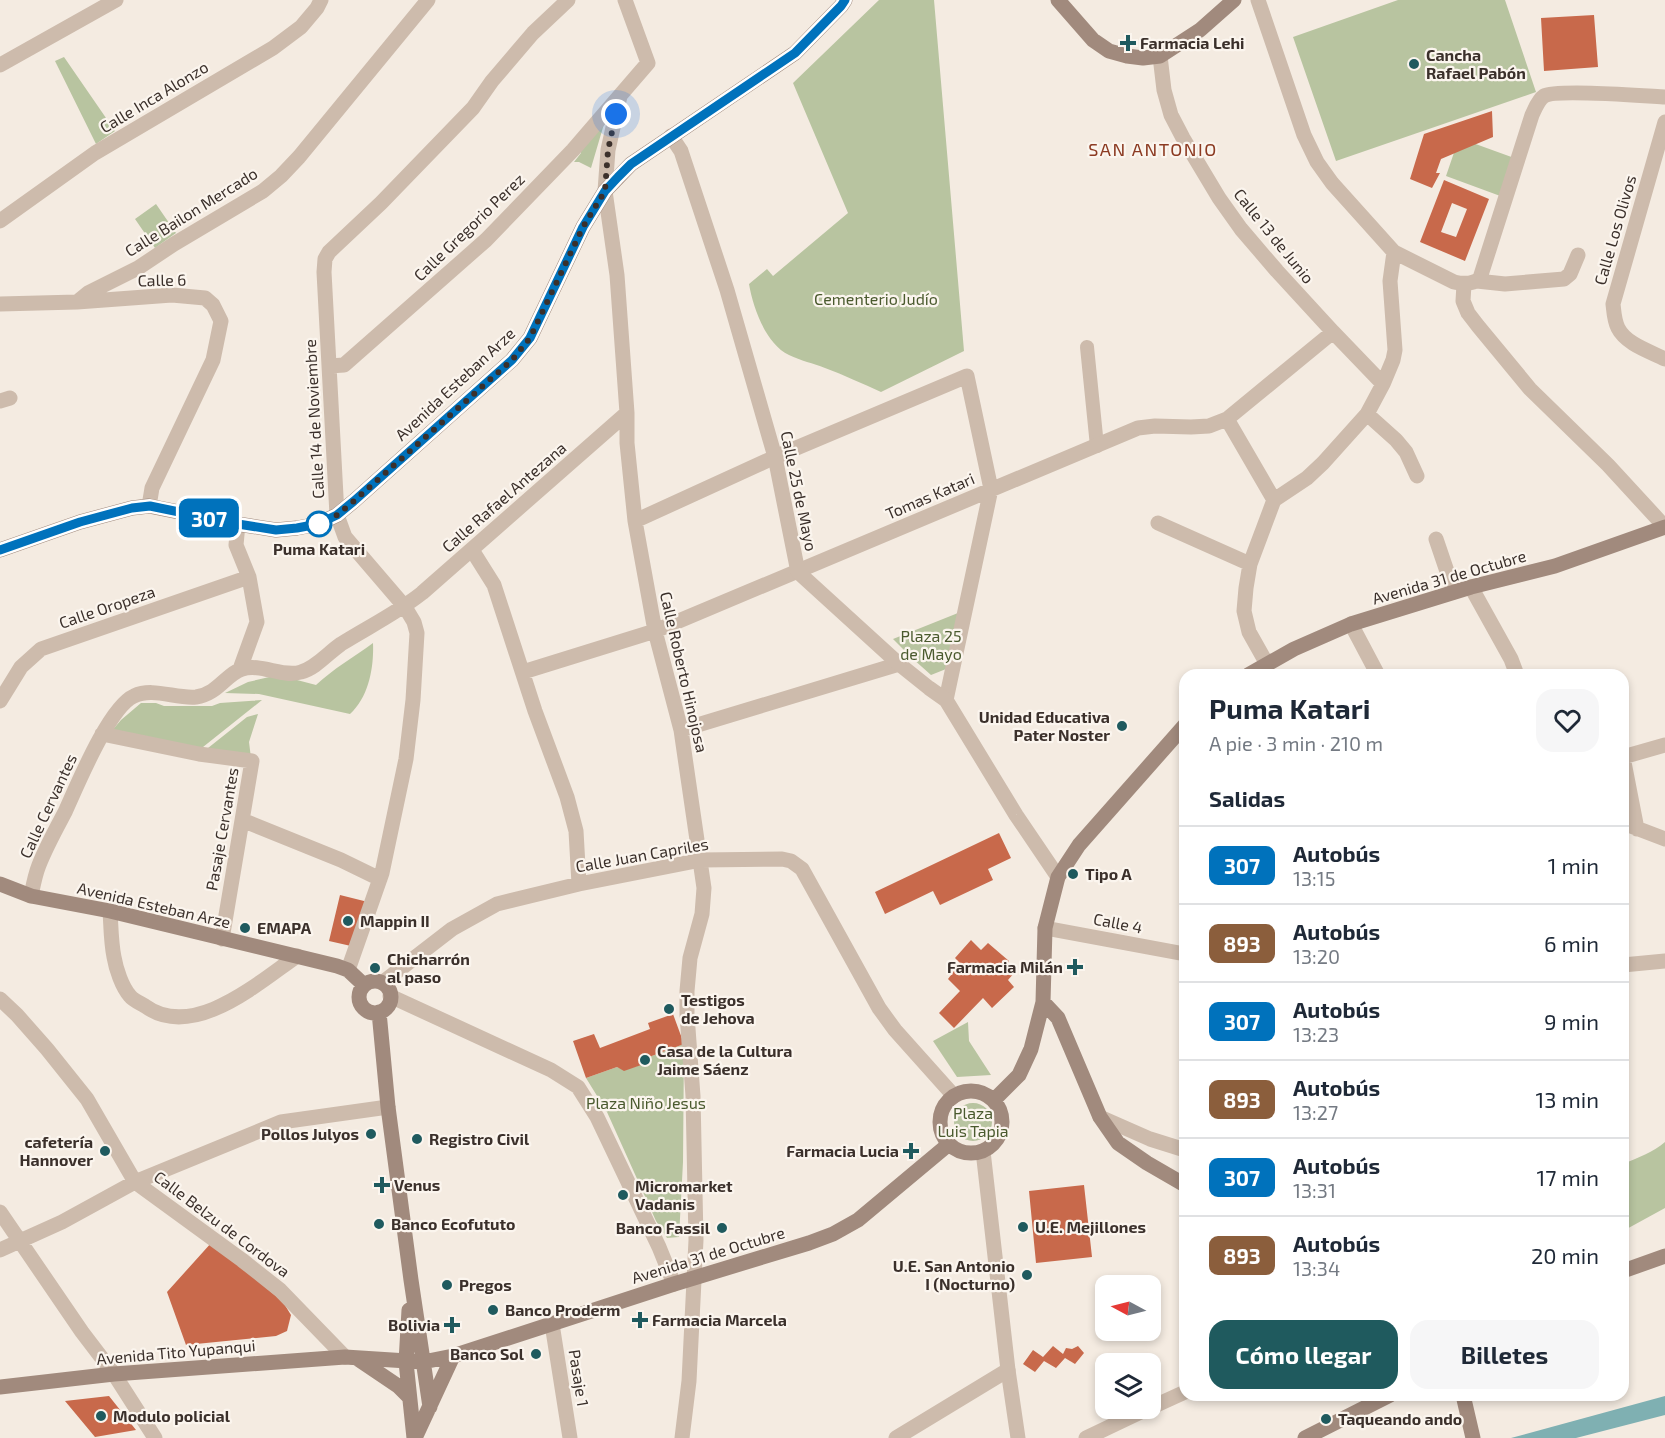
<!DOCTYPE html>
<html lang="es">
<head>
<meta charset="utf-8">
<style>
  :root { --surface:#fff; --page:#f6f6f7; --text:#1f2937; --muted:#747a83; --line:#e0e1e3; --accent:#1f5a5e }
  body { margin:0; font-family:"Exo 2",sans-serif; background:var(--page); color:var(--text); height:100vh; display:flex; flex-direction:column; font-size:22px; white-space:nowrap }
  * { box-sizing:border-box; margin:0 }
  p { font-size:20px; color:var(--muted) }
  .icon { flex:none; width:33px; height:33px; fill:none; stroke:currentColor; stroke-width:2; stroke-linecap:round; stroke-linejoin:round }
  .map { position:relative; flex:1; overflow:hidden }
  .side { position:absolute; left:1179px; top:669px; width:450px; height:732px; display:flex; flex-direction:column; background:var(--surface); border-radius:18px; box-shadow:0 3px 9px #0003 }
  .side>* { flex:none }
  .badge { padding:0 12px; border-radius:9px; font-size:21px; line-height:39px }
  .needle { width:39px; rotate:277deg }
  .tools { position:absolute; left:1095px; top:1275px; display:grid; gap:12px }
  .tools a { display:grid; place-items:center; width:66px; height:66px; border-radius:12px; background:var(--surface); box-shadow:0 3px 9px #0003; font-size:30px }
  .you { position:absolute; width:30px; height:30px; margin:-15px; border:4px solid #fff; border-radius:50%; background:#1a73e8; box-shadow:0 0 0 9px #1a73e833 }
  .map>.badge { position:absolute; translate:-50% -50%; box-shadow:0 0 0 3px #fff }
  h2 { padding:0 30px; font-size:22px; line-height:54px }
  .round { display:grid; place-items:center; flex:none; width:63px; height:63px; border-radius:18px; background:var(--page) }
  .overview { display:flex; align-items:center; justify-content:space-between; height:102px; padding:0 30px }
  h1 { font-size:28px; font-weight:700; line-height:45px }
  .button { display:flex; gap:12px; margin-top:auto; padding:12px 30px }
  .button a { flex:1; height:69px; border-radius:18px; background:var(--accent); color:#fff; font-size:24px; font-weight:700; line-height:69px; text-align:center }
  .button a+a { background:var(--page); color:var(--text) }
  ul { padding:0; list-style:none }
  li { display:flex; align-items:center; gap:18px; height:78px; padding:0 30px; border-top:2px solid var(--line) }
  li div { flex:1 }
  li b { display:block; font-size:22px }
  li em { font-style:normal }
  li .badge { min-width:66px; font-weight:700; text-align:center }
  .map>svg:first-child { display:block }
  .green { fill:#b8c4a0 }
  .water { fill:#7fb0b2 }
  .building { fill:#c8694b; fill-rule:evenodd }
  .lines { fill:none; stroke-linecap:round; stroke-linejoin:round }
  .pedestrian { stroke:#cdbbac; stroke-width:14 }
  .minor { stroke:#cdbbac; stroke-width:15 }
  .tertiary { stroke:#cdbbac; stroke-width:15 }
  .secondary { stroke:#a18a7d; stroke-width:15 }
  .line-casing { stroke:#fff; stroke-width:14 }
  .line { stroke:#0072bc; stroke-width:9 }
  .walk { stroke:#3b302b; stroke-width:6; stroke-dasharray:0 10.8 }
  .poi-dot { fill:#1f5a5e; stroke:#fbf5ee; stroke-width:2 }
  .stop-dot { fill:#fff; stroke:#0072bc; stroke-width:3 }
  .labels { text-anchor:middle; stroke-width:4.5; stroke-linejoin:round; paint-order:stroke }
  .poi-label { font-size:16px; font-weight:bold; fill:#3b302b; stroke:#fbf5ee; text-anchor:start }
  .street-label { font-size:16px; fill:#3b302b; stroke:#fbf5ee }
  .park-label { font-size:16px; fill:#4a5a2e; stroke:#fbf5ee }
  .stop-label { font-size:16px; font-weight:bold; fill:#3b302b; stroke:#fbf5ee }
  .neighbourhood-label { font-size:18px; letter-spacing:1.5px; fill:#8c3b22; stroke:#fbf5ee }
</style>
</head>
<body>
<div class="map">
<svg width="1665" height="1438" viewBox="0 0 1665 1438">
  <rect width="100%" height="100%" fill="#f4ebe1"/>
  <path class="green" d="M879,0H934L964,351L881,392C863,384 844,375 825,368C813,363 801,361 789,355C766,344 753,308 749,284L767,269L773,276L848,213L793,83Z
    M1398,0H1505L1536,92L1336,161L1293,37Z
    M64,57L115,131L96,144L55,61Z
    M604,124L591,168L579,162H574L581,153L580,151Z
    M1459,138L1517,159L1503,197L1446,176Z
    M156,204L176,233L155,248L135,219Z
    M958,613L946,669L931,675L912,658L893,639Z
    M373,643C374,667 369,697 350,714L259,694L225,693L248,682L278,675L316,685C333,669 354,657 373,643Z
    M262,700L198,751L110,733L121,720L141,703H156L164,706H212L220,703Z
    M258,714L249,742L251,758L203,752L247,717Z
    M968,1022L969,1041L991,1075L957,1077L933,1041Z
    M684,1044L683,1162L679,1237L667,1238L656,1221L607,1112L586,1078L617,1067L624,1070L647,1063L649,1057Z
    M954 1122a19 19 0 1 1 38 0a19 19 0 1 1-38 0Z
    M1665,1142V1208L1623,1231V1164C1637,1158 1654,1152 1665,1142Z"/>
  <path class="water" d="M1665,1396V1415L1576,1438H1511Z"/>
  <path class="building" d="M1594,15L1598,67L1544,71L1541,18Z
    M1492,111L1493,137L1441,159L1436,173H1440L1432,188L1410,179L1424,134Z
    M1444,180L1489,199L1465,261L1420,242ZM1452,203L1467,209L1456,237L1441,232Z
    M999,833L1011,858L988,869L993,880L940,905L933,891L885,914L875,892Z
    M340,895L368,902L351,946L329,941Z
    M971,940L981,950L988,943L1009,961L1007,965L1014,973L1008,980L1014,987L992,1008L983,998L954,1028L939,1013L960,991L948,979L960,963L955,958Z
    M673,1014L684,1044L649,1057L647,1063L624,1071L617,1067L586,1078L573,1041L594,1034L600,1048L650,1029L648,1023Z
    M1084,1185L1092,1257L1036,1263L1029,1191Z
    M212,1242L283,1302L291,1315L287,1331L276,1336L186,1345L167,1292Z
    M1053,1346L1063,1354L1066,1348L1072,1349L1078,1346L1084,1353L1075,1364L1065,1358L1056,1368L1044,1361L1035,1372L1023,1364L1033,1350L1043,1357Z
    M109,1396L136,1430L95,1437L65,1401Z"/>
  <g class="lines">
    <path class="pedestrian" d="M1087,347L1097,446"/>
    <path class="minor" d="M1258,0L1304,135L1317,162L1332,183L1394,252L1454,282C1463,284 1473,285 1480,278L1532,115C1535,109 1538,100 1544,96C1556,89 1646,96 1665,97
      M1160,56L1164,90L1171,115L1183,138L1219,198L1241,229L1277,271L1333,332L1383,384
      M0,65L116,0
      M620,96L608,150L605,191L617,275L627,413V443L635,521L655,631L681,730L704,888L702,914L690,958L687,991V1015L693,1096L696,1240L689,1381L682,1438
      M1665,122L1613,304C1614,312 1614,320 1618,328C1626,344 1649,351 1665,359
      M0,221L95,153L273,48L301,27L317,8L321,0
      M1477,281L1505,284L1564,279L1570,274L1578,255
      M1464,284L1463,301L1468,313L1478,326L1530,389L1608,465L1665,527
      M77,302L88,293L138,268L174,244L263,191L281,176L299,157L428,0
      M0,304L77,302L172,295L205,298L213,305L221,321L213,360L152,488L149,506
      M329,366L344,365L486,240L573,150L648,63L625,0
      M0,401L10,398
      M1367,414L1396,440L1406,452L1417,476
      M1227,419L1274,500
      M635,521L775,457L967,376L991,489L946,700
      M1158,523L1250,564
      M238,524L236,545L249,577L257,622L240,669
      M1436,539L1454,592
      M472,550L494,585L535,711L567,797L576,831L579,884
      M1471,587L1511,659L1517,675
      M1351,624L1378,675
      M1267,664L1249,632L1244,611L1246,588L1250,564L1274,500L1307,478L1323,463L1367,414L1383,384L1393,360L1395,350L1390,281L1394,252
      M523,672L655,631L1138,428L1155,426L1191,427L1209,426L1227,419L1333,332
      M0,701L21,667L41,649L249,577
      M681,730L899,664
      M102,734L199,754L252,761L222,939
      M242,820L341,860L380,879
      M1623,823L1665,839
      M1637,829L1623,757L1665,745
      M31,896C33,886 35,875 39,865C46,847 56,829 65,812C77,786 109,707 134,696C153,687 176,699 196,697C218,694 226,674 242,669C261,663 283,678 301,672C316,668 328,653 341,644C368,627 397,613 422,593L627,413
      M110,911C111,926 111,943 114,957C116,969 122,987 130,996C133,1000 140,1003 145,1006C193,1041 258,983 297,956
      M1045,928L1185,954
      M1623,965L1665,961
      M348,970L382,873L406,759L413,700L417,633L414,622L405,607L345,537L337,515L324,272L325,259L329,252L381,203L473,108L492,81L533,33L568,0
      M382,983L452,929L497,904L579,884L701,860L782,859L791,861L802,869L879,1008L895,1030L954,1096
      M390,996L551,1070L578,1087L597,1117L659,1247L674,1284
      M0,999L17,1015L47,1049L87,1099L135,1182L242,1260L280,1290L345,1357
      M1100,1117L1150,1139L1185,1150
      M0,1212L82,1332L114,1374L155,1438
      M0,1250L62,1222L135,1182L281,1122L388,1107
      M552,1324L570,1438
      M1008,1370L1018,1438
      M1150,1408L1185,1392
      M1086,1438L1149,1408"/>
    <path class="tertiary" d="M671,136L681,151L727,290L775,457L798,572L899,664L929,688L946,700L1016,815L1058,877
      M896,1438L1008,1370L983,1151"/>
    <path class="secondary" d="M1058,0L1093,40L1109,51L1127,56L1143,58L1160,56L1200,30L1234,0
      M0,550L80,522L132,508L149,506L238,524L276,530L297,528L318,524L337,515L354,501L512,360L530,338L583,227L605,191L631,164L795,53L841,6L845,0
      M1248,675L1294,649L1351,624L1471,587L1555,566L1665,527
      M0,884L31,896L110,911L337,966L348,970L364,985
      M359 997a16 16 0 1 1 32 0a16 16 0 1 1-32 0Z
      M1043,1002L1058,1018L1100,1117L1118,1143L1147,1163L1185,1185
      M379,1012L388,1107L411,1280L430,1407
      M940 1122a31 31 0 1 1 62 0a31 31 0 1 1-62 0Z
      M994,1100L1019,1075L1031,1049L1043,1002L1045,928L1058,877L1079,845L1185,725
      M1623,1271L1665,1256
      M409,1310L406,1362L414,1438
      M358,1359L398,1386L408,1396
      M0,1387L114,1374L345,1357L423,1362L453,1356L674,1284L809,1243L833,1234L858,1220L949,1144
      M1463,1395L1473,1438
      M415,1438L453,1356
      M1305,1438L1390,1395"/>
  </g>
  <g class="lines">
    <g class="line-casing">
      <path id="line" d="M0,550L80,522L132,508L150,506L238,524L276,530L297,528L318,524L337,515L354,501L512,360L530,338L583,227L605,191L618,177L631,164L795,53L841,6L845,0"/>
    </g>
    <use href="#line" class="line"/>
    <path class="walk" d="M319,524H318L337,515L354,501L512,360L530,338L583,227L605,191L608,150L616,114"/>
  </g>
  <g class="poi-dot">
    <path d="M1125 34h6v6h6v6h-6v6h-6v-6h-6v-6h6z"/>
    <circle cx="1414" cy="64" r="6"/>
    <circle cx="1122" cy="726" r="6"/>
    <circle cx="1073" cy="874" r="6"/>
    <circle cx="348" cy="921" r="6"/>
    <circle cx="245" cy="928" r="6"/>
    <path d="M1072 958h6v6h6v6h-6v6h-6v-6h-6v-6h6z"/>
    <circle cx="375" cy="968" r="6"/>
    <circle cx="669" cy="1009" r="6"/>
    <circle cx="645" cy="1060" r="6"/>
    <circle cx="371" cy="1134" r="6"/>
    <circle cx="417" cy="1139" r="6"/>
    <circle cx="105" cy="1151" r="6"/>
    <path d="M908 1142h6v6h6v6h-6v6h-6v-6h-6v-6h6z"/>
    <path d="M379 1176h6v6h6v6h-6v6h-6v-6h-6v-6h6z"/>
    <circle cx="623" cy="1195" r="6"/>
    <circle cx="379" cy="1224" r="6"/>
    <circle cx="1023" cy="1227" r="6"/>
    <circle cx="722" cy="1228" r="6"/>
    <circle cx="1027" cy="1275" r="6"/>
    <circle cx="447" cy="1285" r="6"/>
    <circle cx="493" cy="1310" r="6"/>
    <path d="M637 1311h6v6h6v6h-6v6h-6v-6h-6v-6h6z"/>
    <path d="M449 1316h6v6h6v6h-6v6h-6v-6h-6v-6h6z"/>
    <circle cx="536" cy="1354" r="6"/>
    <circle cx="101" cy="1416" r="6"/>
    <circle cx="1326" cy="1419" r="6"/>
  </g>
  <circle class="stop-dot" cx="319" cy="524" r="12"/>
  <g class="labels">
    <g class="poi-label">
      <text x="1140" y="49">Farmacia Lehi</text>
      <text x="1426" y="61">Cancha<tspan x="1426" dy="18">Rafael Pabón</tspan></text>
      <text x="1110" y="723" text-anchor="end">Unidad Educativa<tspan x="1110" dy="18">Pater Noster</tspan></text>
      <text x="1085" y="880">Tipo A</text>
      <text x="360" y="927">Mappin II</text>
      <text x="257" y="934">EMAPA</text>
      <text x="387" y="965">Chicharrón<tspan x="387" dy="18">al paso</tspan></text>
      <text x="1063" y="973" text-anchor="end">Farmacia Milán</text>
      <text x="681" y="1006">Testigos<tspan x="681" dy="18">de Jehova</tspan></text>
      <text x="657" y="1057">Casa de la Cultura<tspan x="657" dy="18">Jaime Sáenz</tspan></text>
      <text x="359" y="1140" text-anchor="end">Pollos Julyos</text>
      <text x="429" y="1145">Registro Civil</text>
      <text x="93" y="1148" text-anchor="end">cafetería<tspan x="93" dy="18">Hannover</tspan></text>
      <text x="899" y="1157" text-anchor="end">Farmacia Lucia</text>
      <text x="394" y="1191">Venus</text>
      <text x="635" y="1192">Micromarket<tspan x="635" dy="18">Vadanis</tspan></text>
      <text x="391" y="1230">Banco Ecofututo</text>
      <text x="1035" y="1233">U.E. Mejillones</text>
      <text x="710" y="1234" text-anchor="end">Banco Fassil</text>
      <text x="1015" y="1272" text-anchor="end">U.E. San Antonio<tspan x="1015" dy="18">I (Nocturno)</tspan></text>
      <text x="459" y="1291">Pregos</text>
      <text x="505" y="1316">Banco Proderm</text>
      <text x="652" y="1326">Farmacia Marcela</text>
      <text x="440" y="1331" text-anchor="end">Bolivia</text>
      <text x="524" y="1360" text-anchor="end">Banco Sol</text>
      <text x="113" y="1422">Modulo policial</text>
      <text x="1338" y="1425">Taqueando ando</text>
    </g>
    <g class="street-label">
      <text transform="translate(154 97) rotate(-31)" y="6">Calle Inca Alonzo</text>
      <text transform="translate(191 212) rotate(-32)" y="6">Calle Bailon Mercado</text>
      <text transform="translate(469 227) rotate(-44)" y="6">Calle Gregorio Perez</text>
      <text transform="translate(1615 230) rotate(-74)" y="6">Calle Los Olivos</text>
      <text transform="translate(1274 236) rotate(51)" y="6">Calle 13 de Junio</text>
      <text transform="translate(162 280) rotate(-1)" y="6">Calle 6</text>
      <text transform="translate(455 384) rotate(-43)" y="6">Avenida Esteban Arze</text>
      <text transform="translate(314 419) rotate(-93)" y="6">Calle 14 de Noviembre</text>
      <text transform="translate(799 491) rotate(78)" y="6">Calle 25 de Mayo</text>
      <text transform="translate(930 496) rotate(-23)" y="6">Tomas Katari</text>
      <text transform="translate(504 497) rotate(-41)" y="6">Calle Rafael Antezana</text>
      <text transform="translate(1449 577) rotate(-16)" y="6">Avenida 31 de Octubre</text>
      <text transform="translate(107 607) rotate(-19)" y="6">Calle Oropeza</text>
      <text transform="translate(684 672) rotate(77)" y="6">Calle Roberto Hinojosa</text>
      <text transform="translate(48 806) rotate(-65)" y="6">Calle Cervantes</text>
      <text transform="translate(222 829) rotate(-80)" y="6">Pasaje Cervantes</text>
      <text transform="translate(642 855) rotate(-10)" y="6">Calle Juan Capriles</text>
      <text transform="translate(154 905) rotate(13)" y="6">Avenida Esteban Arze</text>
      <text transform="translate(1118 923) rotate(11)" y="6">Calle 4</text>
      <text transform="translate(222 1224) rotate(37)" y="6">Calle Belzu de Cordova</text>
      <text transform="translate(708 1255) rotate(-17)" y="6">Avenida 31 de Octubre</text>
      <text transform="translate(176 1352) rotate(-5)" y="6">Avenida Tito Yupanqui</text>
      <text transform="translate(579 1378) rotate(81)" y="6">Pasaje 1</text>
    </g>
    <g class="park-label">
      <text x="876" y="305">Cementerio Judío</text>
      <text x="931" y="642">Plaza 25<tspan x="931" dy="18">de Mayo</tspan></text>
      <text x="646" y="1109">Plaza Niño Jesus</text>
      <text x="973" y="1119">Plaza<tspan x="973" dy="18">Luis Tapia</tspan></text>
    </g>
    <g class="stop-label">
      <text x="319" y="555">Puma Katari</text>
    </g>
    <g class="neighbourhood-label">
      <text x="1153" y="156">SAN ANTONIO</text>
    </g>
  </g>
</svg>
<div class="tools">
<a><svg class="needle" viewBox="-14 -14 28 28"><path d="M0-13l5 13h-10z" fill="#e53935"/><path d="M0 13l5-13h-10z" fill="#747a83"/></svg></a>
<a><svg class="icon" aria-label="layers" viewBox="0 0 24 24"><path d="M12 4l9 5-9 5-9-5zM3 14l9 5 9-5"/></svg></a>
</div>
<div class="you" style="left:616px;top:114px"></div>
<b class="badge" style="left:209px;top:518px;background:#0072bc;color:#fff">307</b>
<section class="side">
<div class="overview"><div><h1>Puma Katari</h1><p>A pie · 3 min · 210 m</p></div><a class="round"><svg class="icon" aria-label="heart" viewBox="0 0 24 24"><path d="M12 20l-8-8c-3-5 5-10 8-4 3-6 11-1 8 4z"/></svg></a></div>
<h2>Salidas</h2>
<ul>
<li><span class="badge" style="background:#0072bc;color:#fff">307</span><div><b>Autobús</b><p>13:15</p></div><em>1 min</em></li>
<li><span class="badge" style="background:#8b5e3c;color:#fff">893</span><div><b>Autobús</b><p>13:20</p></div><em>6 min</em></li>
<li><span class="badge" style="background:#0072bc;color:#fff">307</span><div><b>Autobús</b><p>13:23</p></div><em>9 min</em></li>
<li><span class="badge" style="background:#8b5e3c;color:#fff">893</span><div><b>Autobús</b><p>13:27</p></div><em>13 min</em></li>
<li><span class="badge" style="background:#0072bc;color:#fff">307</span><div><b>Autobús</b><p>13:31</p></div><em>17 min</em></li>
<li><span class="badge" style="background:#8b5e3c;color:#fff">893</span><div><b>Autobús</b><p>13:34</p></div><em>20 min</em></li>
</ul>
<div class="button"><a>Cómo llegar</a><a>Billetes</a></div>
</section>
</div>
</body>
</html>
